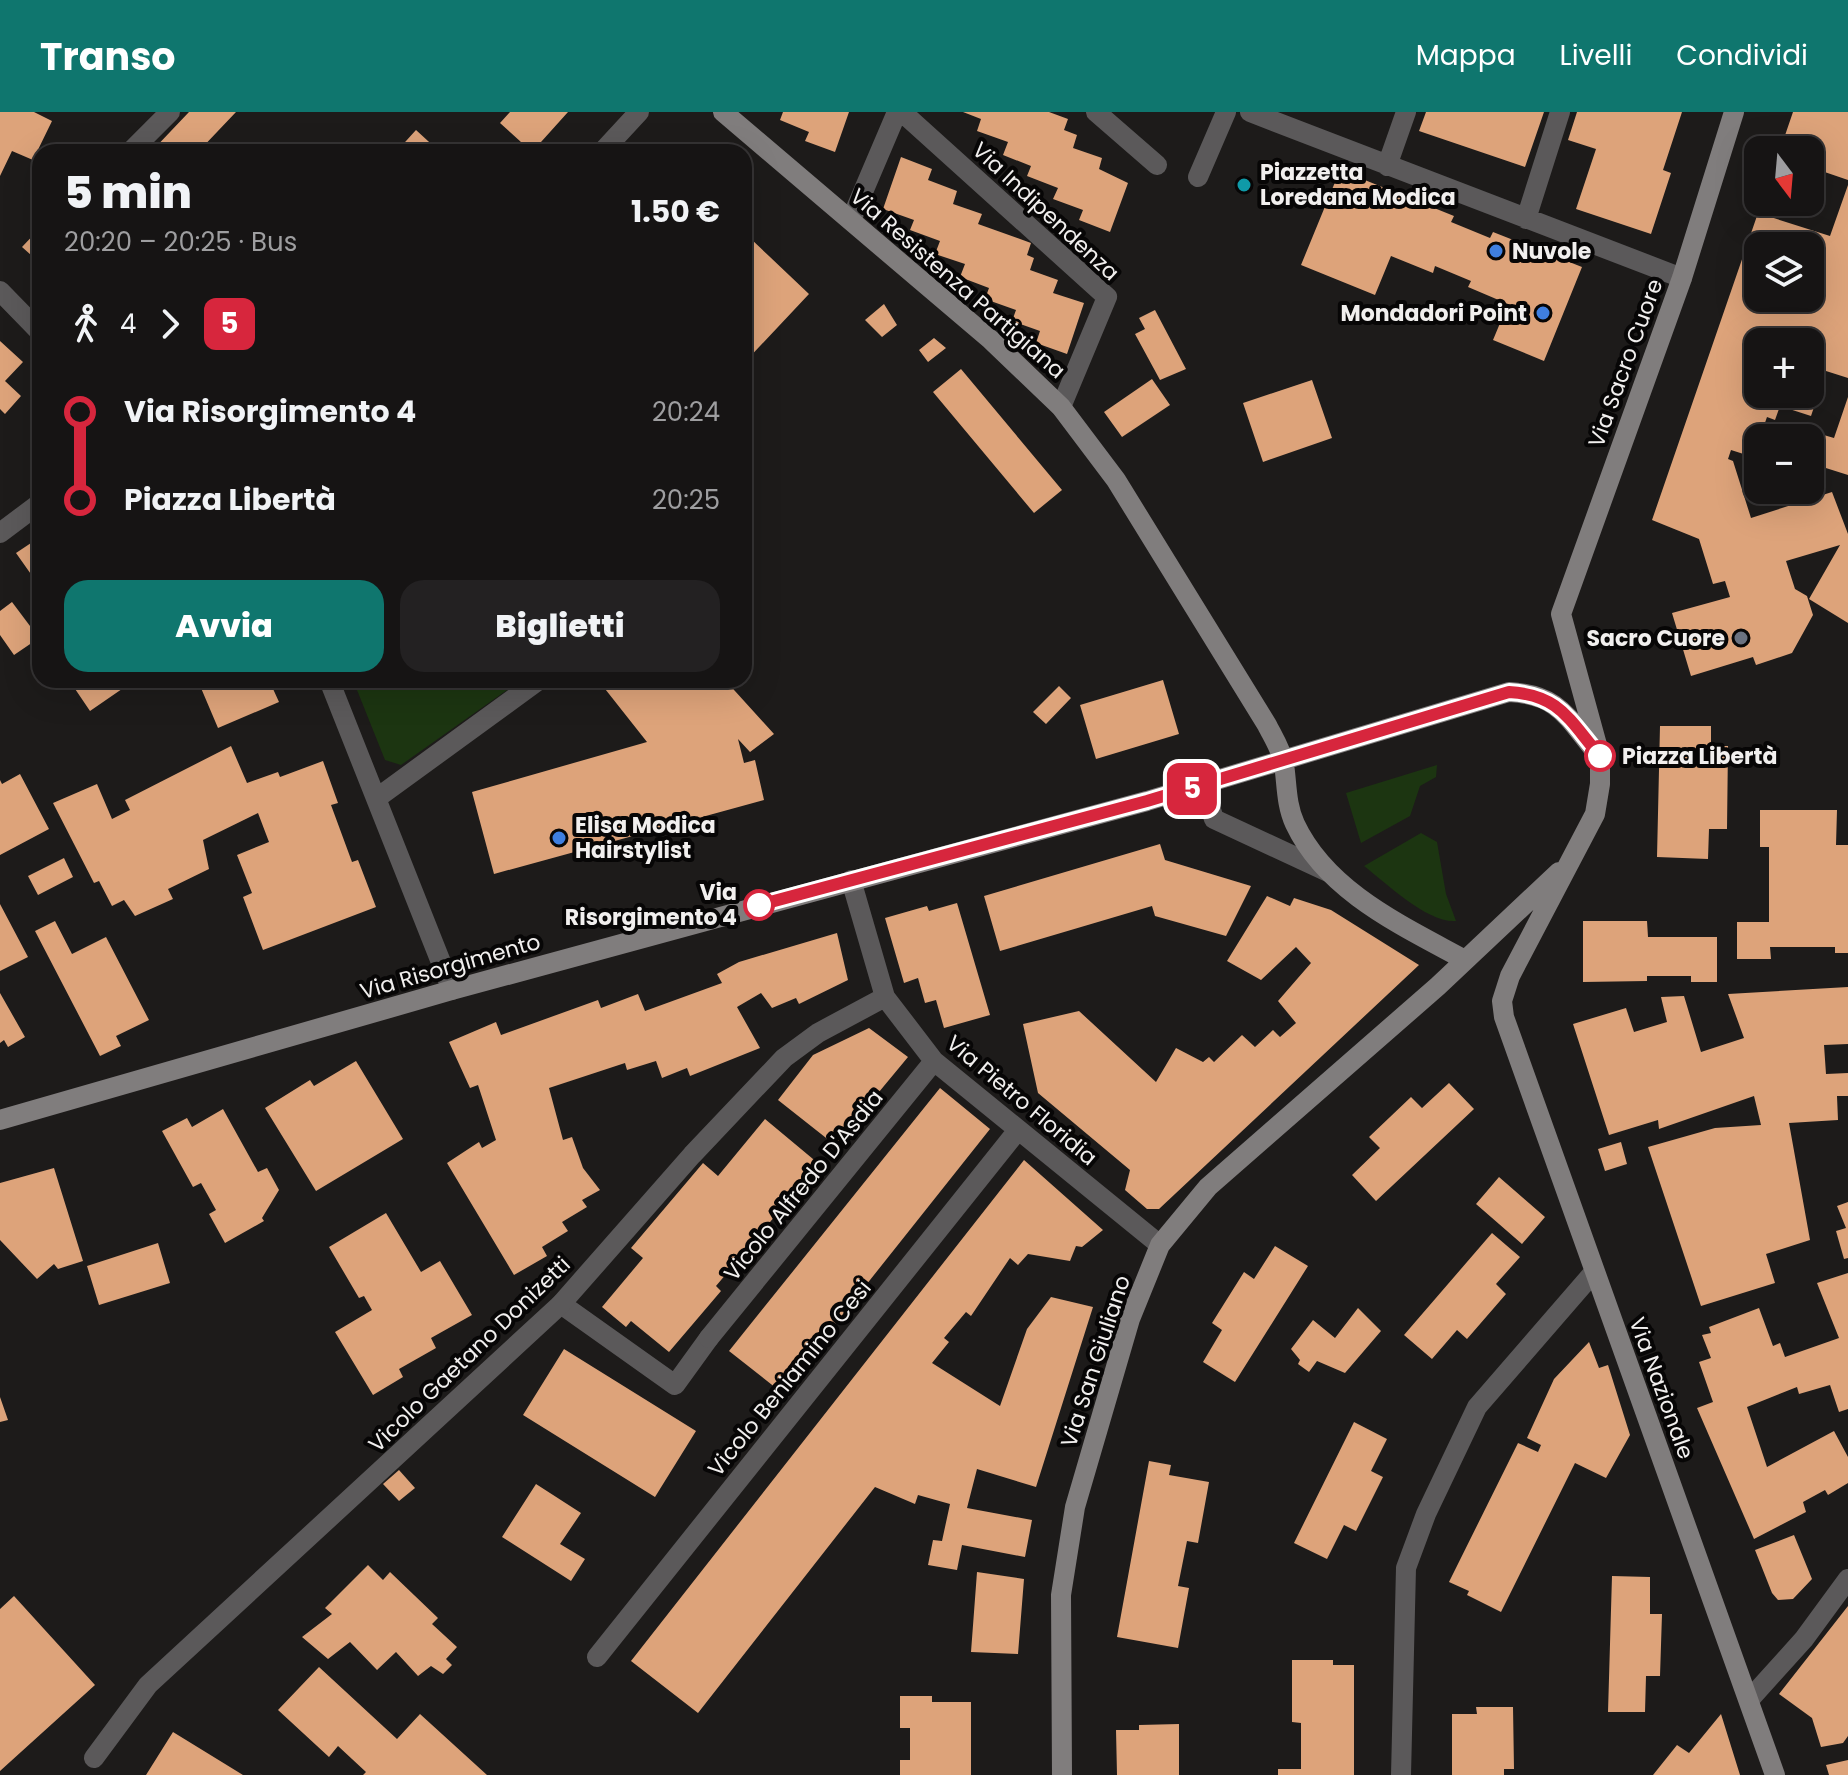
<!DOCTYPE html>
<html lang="it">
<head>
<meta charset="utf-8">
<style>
  :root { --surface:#161414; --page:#232122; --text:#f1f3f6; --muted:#9e9ea0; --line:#353334; --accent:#0f766e }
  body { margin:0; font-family:Poppins,sans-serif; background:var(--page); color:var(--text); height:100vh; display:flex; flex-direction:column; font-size:30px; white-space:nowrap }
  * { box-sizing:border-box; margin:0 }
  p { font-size:26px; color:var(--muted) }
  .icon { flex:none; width:44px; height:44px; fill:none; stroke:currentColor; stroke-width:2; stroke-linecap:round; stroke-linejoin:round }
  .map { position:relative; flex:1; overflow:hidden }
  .details { position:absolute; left:32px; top:32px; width:720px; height:544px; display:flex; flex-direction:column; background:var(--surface); border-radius:24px; box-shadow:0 8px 32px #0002,0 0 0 2px var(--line) }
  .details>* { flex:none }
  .badge { padding:0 16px; border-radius:12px; font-size:28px; line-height:52px }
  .needle { width:52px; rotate:164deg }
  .buttons { position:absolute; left:1744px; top:24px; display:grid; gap:16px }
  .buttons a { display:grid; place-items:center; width:80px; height:80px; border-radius:16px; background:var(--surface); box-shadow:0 8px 32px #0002,0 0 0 2px var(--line); font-size:40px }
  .map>.badge { position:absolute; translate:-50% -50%; box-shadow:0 0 0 4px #fff }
  .legs { display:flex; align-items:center; gap:12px; height:88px; padding:0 32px; font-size:26px }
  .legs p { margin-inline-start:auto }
  .overview { display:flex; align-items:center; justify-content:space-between; height:136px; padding:0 32px }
  h1 { font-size:44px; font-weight:800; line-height:60px }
  .cta { display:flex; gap:16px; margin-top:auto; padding:16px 32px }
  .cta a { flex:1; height:92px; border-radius:24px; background:var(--accent); color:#fff; font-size:32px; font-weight:800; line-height:92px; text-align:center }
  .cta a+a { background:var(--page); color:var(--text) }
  ul { padding:0 32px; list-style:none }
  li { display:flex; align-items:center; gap:28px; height:88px; font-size:30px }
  li i { display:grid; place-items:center; width:12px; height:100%; margin:0 10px; background:currentColor }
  li i::after { content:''; width:20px; height:20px; margin:-10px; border:6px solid; border-radius:50%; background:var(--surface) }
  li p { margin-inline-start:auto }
  li:first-child i { background:linear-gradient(#0000 50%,currentColor 0) }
  li:last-child i { background:linear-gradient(currentColor 50%,#0000 0) }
  header { display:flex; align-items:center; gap:48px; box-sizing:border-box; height:112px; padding:0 40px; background:var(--accent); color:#fff }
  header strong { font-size:38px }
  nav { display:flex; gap:44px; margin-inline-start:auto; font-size:28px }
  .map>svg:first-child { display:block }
  .green { fill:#1c3511 }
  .building { fill:#dda37a; fill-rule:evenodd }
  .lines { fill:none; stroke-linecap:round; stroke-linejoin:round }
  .lane { stroke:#5b595a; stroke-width:20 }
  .street { stroke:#5b595a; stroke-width:20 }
  .secondary { stroke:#807d7d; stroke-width:20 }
  .line-1-casing { stroke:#fff; stroke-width:18 }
  .line-1 { stroke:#d7263d; stroke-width:12 }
  .culture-dot { fill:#0f9aa8; stroke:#070606; stroke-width:3 }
  .shop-dot { fill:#3f7fe0; stroke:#070606; stroke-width:3 }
  .worship-dot { fill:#6b7280; stroke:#070606; stroke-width:3 }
  .stop-1-dot { fill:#fff; stroke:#d7263d; stroke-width:4 }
  .labels { text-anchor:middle; stroke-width:8; stroke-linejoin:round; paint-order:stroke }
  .poi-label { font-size:22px; font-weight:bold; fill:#f1efee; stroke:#070606; text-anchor:start }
  .street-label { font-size:22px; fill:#f1efee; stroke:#070606 }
  .stop-label { font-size:22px; font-weight:bold; fill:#f1efee; stroke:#070606; text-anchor:start }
</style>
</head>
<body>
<header>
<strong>Transo</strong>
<nav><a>Mappa</a><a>Livelli</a><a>Condividi</a></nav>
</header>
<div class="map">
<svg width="1848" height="1663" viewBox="0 0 1848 1663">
  <rect width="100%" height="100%" fill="#1d1b1a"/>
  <path class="green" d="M353,568H508L507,578L401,653L385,648Z
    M1437,653L1436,665L1420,674L1410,704L1361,731L1346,681Z
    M1421,721L1437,730L1446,782L1456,809C1427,811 1386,771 1364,754Z"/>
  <path class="building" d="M0,0H34L52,9L33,48L12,39L0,64Z
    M189,0H236L198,40H151Z
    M510,0H568L532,40L500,11Z
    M783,0H849L835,40L805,29L809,20L780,8Z
    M963,0H1049L1068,7L1064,18L1077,23L1073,36L1102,46L1099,57L1128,71L1110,120L1079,108L1083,98L1053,87L1058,76L1027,64L1031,54L1003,43L1008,30L977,19L981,7Z
    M1426,0H1544L1525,55L1419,19Z
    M1577,0H1682L1663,58L1671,61L1651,122L1576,97L1596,37L1568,28Z
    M1793,0H1848V68L1810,55V38H1780Z
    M416,18L440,40H396Z
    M901,45L932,57L928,68L957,79L953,92L982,102L978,112L1031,131L1027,143L1034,146L1030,158L1058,168L1053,181L1084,191L1067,242L1036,231L1040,219L1012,209L1016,198L985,187L989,176L960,165L965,152L935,142L940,129L910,118L914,108L883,97Z
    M1340,58L1454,104L1451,110L1490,126L1493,120L1582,155L1544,249L1493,228L1508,192L1468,175L1471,169L1435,154L1433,161L1391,144L1375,183L1301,153Z
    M1848,73V266L1826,259L1811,304L1780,294L1775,308L1767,305L1753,345L1731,338L1728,347L1733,349L1751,406L1832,380L1848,422V511L1809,487L1840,433L1786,449L1795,477L1807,484L1813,503L1792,541L1756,553L1753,545L1691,564L1672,501L1730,485L1725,469L1713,472L1699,427L1652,408L1758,101L1830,124ZM1758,134H1810V186H1758ZM1758,230H1810V282H1758Z
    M40,116V151L22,135Z
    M750,126L809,182L744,251V132Z
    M884,192L897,213L882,225L865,208Z
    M1155,198L1186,257L1160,268L1135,222L1145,217L1139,206Z
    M934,226L946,236L928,250L919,238Z
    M0,229L23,250L5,269L21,284L5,302L0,297Z
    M961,257L1062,378L1034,401L933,280Z
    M1152,267L1170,293L1122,325L1104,300Z
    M1312,268L1332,326L1263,350L1243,291Z
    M1848,285V363L1810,351V326H1800L1803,317L1834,326Z
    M40,425V475L16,441Z
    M12,490L39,526L14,543L0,523V499Z
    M69,568H135L90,599Z
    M193,568H269L279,590L218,616L201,576Z
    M598,568H725L774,622L750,640L738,627L744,651L755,648L764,688L494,762L472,680L647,630Z
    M1163,568L1179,622L1096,647L1080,593Z
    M1059,574L1071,586L1046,612L1033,600Z
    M1660,614H1711V634H1728L1727,717H1709L1708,747L1657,745Z
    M231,634L247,671L278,660L280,665L323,649L338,691L331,693L352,750L358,748L376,795L263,838L243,785L252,781L237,743L269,730L258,701L203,728L209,757L168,777L173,787L135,804L124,788L112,794L99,769L94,771L53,691L97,672L112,707L130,698L125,688Z
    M20,662L49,717L0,743V668L2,672Z
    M1760,698H1837L1836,733H1848V841H1835V835H1770L1771,847H1737V810H1769V735H1760Z
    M1160,732L1165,748L1251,774L1226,824L1155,804L1152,794L1000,839L984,784Z
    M64,746L73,765L38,783L28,764Z
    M1267,784L1290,794L1294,786L1331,798L1419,853L1159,1097H1147L1125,1078L1130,1058L1038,981L1023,912L1079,899L1156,970L1176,936L1203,950L1209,945L1214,950L1242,923L1255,935L1273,918L1280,925L1296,911L1278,889L1311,851L1296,835L1261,868L1227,849Z
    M957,791L990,903L944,916L936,888L925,891L918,866L904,871L885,806L927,794L929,799Z
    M0,792L28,845L0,859Z
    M55,809L72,842L106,825L149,908L116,924L121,934L100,944L35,819Z
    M1583,809H1647L1648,825H1717V870H1691V864H1647V869L1583,870Z
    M837,821L848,868L799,892L796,886L772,896L761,881L737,895L760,936L690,964L687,956L662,966L656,949L627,958L625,951L549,976L563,1028L572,1025L583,1056L600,1078L582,1088L587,1095L562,1110L568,1119L542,1135L547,1144L514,1163L447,1051L479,1030L482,1036L496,1028L478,973L470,976L449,930L496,910L501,923L598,888L601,896L638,882L645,899L722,871L717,862L739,850Z
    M1848,875V932L1824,933L1826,962L1848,961V984H1837L1838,1008L1789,1011L1810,1128L1766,1142L1775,1171L1701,1194L1648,1035L1715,1016L1761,1013L1754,984L1659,1017L1658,1008L1609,1023L1573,912L1626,896L1634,920L1667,910L1661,885L1684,884L1701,940L1744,926L1728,882Z
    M0,881L25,925L8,935L4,928L0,931Z
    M869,916L908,945L835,1033L778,988L813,943Z
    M356,949L403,1027L316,1079L265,996L310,968L314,974Z
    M1449,971L1474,997L1376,1089L1352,1063L1380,1036L1369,1025L1411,985L1422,996Z
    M940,976L990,1017L781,1280L729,1239Z
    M223,997L258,1060L267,1056L279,1078L262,1106L264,1109L225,1131L209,1102L216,1098L201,1071L193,1075L162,1019L187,1006L192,1015Z
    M765,1007L819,1052L716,1174L721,1179L669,1240L631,1209L626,1215L602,1195L643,1146L631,1136L703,1051L718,1064Z
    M1621,1030L1627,1052L1605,1059L1598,1037Z
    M1024,1048L1103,1118L1082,1135L1076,1134L1070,1149L1028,1142L1018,1153L1010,1146L971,1204L966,1200L944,1226L949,1230L932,1251L1000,1294L1027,1217L1051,1185L1093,1195L1036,1375L977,1357L967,1396L1032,1408L1025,1445L962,1433L957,1458L928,1453L933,1428L942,1429L950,1392L918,1383L915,1392L875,1375L698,1601L631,1549Z
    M54,1056L83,1149L58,1157L54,1152L37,1167L0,1128V1071Z
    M1499,1065L1545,1105L1522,1132L1476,1092Z
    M1848,1090V1146L1844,1147L1836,1119L1846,1116L1837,1094Z
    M386,1101L421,1160L440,1149L472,1203L431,1226L436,1236L399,1257L403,1265L373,1283L335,1220L372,1198L364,1184L359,1186L329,1135Z
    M1492,1121L1520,1145L1496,1172L1506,1182L1467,1227L1457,1218L1432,1247L1404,1223Z
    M158,1131L170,1171L99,1193L87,1154Z
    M1275,1134L1308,1154L1235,1270L1203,1250L1222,1218L1212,1211L1244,1160L1254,1167Z
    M1848,1161V1297L1839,1300L1830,1273L1799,1282L1797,1275L1747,1295L1767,1355L1834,1319L1848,1345V1371L1828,1383L1825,1378L1803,1390L1806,1400L1754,1427L1697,1296L1713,1290L1699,1250L1711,1246L1702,1223L1711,1221L1709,1215L1759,1196L1773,1234L1780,1231L1785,1245L1839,1226L1817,1171Z
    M1358,1196L1381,1219L1345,1261L1317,1249L1309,1260L1298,1252L1300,1248L1291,1237L1313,1208L1335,1226Z
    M1589,1230L1599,1256L1608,1253L1630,1323L1606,1366L1575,1351L1501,1500L1467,1483L1469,1479L1449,1470L1518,1331L1538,1340L1541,1333L1527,1326L1554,1267Z
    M564,1237L696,1319L655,1385L523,1303Z
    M0,1285L8,1308L0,1310Z
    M1354,1310L1387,1327L1371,1359L1383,1365L1356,1419L1344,1413L1327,1447L1294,1431Z
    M1149,1349L1171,1353L1169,1363L1209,1370L1198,1431L1187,1429L1178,1474L1189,1476L1178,1536L1117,1525Z
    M399,1358L415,1376L399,1389L383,1372Z
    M536,1372L581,1401L560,1432L585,1447L571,1469L502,1425Z
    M1794,1423L1812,1467L1793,1487L1778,1488L1772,1481L1755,1438Z
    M368,1453L383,1468L390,1460L438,1506L432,1512L457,1535L446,1547L452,1553L443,1562L431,1554L418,1564L396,1540L377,1558L350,1530L328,1547L302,1525L332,1502L325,1496Z
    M977,1460L1024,1467L1018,1542L971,1540Z
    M1612,1464L1650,1465V1502H1662L1660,1564H1646L1645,1600H1608Z
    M14,1484L95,1573L0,1659V1497Z
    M1848,1494V1624L1843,1631L1821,1635L1812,1606L1779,1582Z
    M1292,1548H1333V1553H1354V1663H1278V1657H1301V1611L1292,1610Z
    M319,1555L397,1627L420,1602L487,1663H363L366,1660L338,1634L329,1645L278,1598Z
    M900,1584H932V1590H971V1663H900V1648H910V1616H900Z
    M1476,1595H1513L1514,1657H1504V1663H1452V1602H1477Z
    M1721,1602L1740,1663H1653L1677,1633L1689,1641Z
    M1179,1612V1663H1117L1116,1618H1139V1613Z
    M173,1620L243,1663H146Z
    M1848,1648V1663H1829L1826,1653Z"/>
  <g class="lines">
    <path class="lane" d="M561,1192L675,1273L709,1226"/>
    <path class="street" d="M902,0L1107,185L1061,295
      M1096,0L1157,53
      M1250,0L1682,166
      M130,40L170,0
      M602,40L639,0
      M1387,54L1406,0
      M1198,65L1226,0
      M1526,107L1560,0
      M851,108L897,0
      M0,179L40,220
      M0,421L40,391
      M329,568L452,878
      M1203,674L1214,707L1328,760
      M377,686L539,568
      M851,768L885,885L934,949L1160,1133
      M709,1226L934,949
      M597,1545L1018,1018
      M1749,1588L1804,1527L1848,1467
      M94,1646L148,1573L561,1192L692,1043L784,946L818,921L885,885
      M1401,1663L1406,1456L1426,1402L1477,1295L1594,1160"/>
    <path class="secondary" d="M723,0L991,228L1061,295L1116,368L1267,613C1273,625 1282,639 1284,652C1287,672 1286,693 1295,712C1327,780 1403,814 1465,848
      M1734,0L1682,166L1561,502L1600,644V672L1595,702L1510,864L1502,889L1504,905L1775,1663
      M0,1008L452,878L1147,689L1509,580C1559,583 1566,604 1596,640
      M1062,1663L1061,1483L1075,1395L1130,1207L1160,1133L1208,1075L1438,874L1559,760"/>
  </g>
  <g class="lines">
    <g class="line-1-casing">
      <path id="line-1" d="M759,793L1147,689L1509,580C1560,583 1569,608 1600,644"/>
    </g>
    <use href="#line-1" class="line-1"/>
  </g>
  <circle class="culture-dot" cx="1244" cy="73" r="8"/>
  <g class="shop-dot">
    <circle cx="1496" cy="139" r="8"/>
    <circle cx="1543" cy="201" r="8"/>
    <circle cx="559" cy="726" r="8"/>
  </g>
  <circle class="worship-dot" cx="1741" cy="526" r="8"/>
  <g class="stop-1-dot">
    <circle cx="1600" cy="644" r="14"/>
    <circle cx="759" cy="793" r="14"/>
  </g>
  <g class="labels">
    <g class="poi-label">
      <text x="1260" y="68">Piazzetta<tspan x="1260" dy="25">Loredana Modica</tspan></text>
      <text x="1512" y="147">Nuvole</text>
      <text x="1527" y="209" text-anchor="end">Mondadori Point</text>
      <text x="1725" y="534" text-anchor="end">Sacro Cuore</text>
      <text x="575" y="721">Elisa Modica<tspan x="575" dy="25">Hairstylist</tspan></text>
    </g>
    <g class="street-label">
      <text transform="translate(1046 99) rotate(43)" y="8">Via Indipendenza</text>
      <text transform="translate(958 171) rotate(41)" y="8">Via Resistenza Partigiana</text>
      <text transform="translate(1625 251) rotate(-70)" y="8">Via Sacro Cuore</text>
      <text transform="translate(450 854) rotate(-16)" y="8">Via Risorgimento</text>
      <text transform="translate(1022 988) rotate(40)" y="8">Via Pietro Floridia</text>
      <text transform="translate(803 1073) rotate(-51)" y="8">Vicolo Alfredo D'Asdia</text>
      <text transform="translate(469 1242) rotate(-44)" y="8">Vicolo Gaetano Donizetti</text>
      <text transform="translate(1095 1249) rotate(-72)" y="8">Via San Giuliano</text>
      <text transform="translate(789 1266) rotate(-51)" y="8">Vicolo Beniamino Cesi</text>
      <text transform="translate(1662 1276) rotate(70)" y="8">Via Nazionale</text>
    </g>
    <g class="stop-label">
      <text x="1622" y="652">Piazza Libertà</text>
      <text x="737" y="788" text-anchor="end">Via<tspan x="737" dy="25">Risorgimento 4</tspan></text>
    </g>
  </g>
</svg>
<div class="buttons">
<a><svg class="needle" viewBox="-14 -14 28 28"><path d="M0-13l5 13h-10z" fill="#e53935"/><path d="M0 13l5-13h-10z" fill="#9e9ea0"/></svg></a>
<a><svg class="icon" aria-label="layers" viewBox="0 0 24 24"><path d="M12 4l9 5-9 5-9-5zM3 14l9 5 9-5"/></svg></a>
<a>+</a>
<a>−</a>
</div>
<b class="badge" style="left:1192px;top:677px;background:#d7263d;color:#fff">5</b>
<section class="details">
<div class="overview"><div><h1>5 min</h1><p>20:20 – 20:25 · Bus</p></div><b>1.50 €</b></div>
<div class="legs"><svg class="icon" aria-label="walk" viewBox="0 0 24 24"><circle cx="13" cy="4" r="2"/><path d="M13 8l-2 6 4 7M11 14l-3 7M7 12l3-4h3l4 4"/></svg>4<svg class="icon" aria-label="forward" viewBox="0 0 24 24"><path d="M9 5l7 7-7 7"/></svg><b class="badge" style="background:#d7263d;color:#fff">5</b></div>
<ul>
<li><i style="color:#d7263d"></i><b>Via Risorgimento 4</b><p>20:24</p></li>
<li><i style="color:#d7263d"></i><b>Piazza Libertà</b><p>20:25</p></li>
</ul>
<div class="cta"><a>Avvia</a><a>Biglietti</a></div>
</section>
</div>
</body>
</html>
